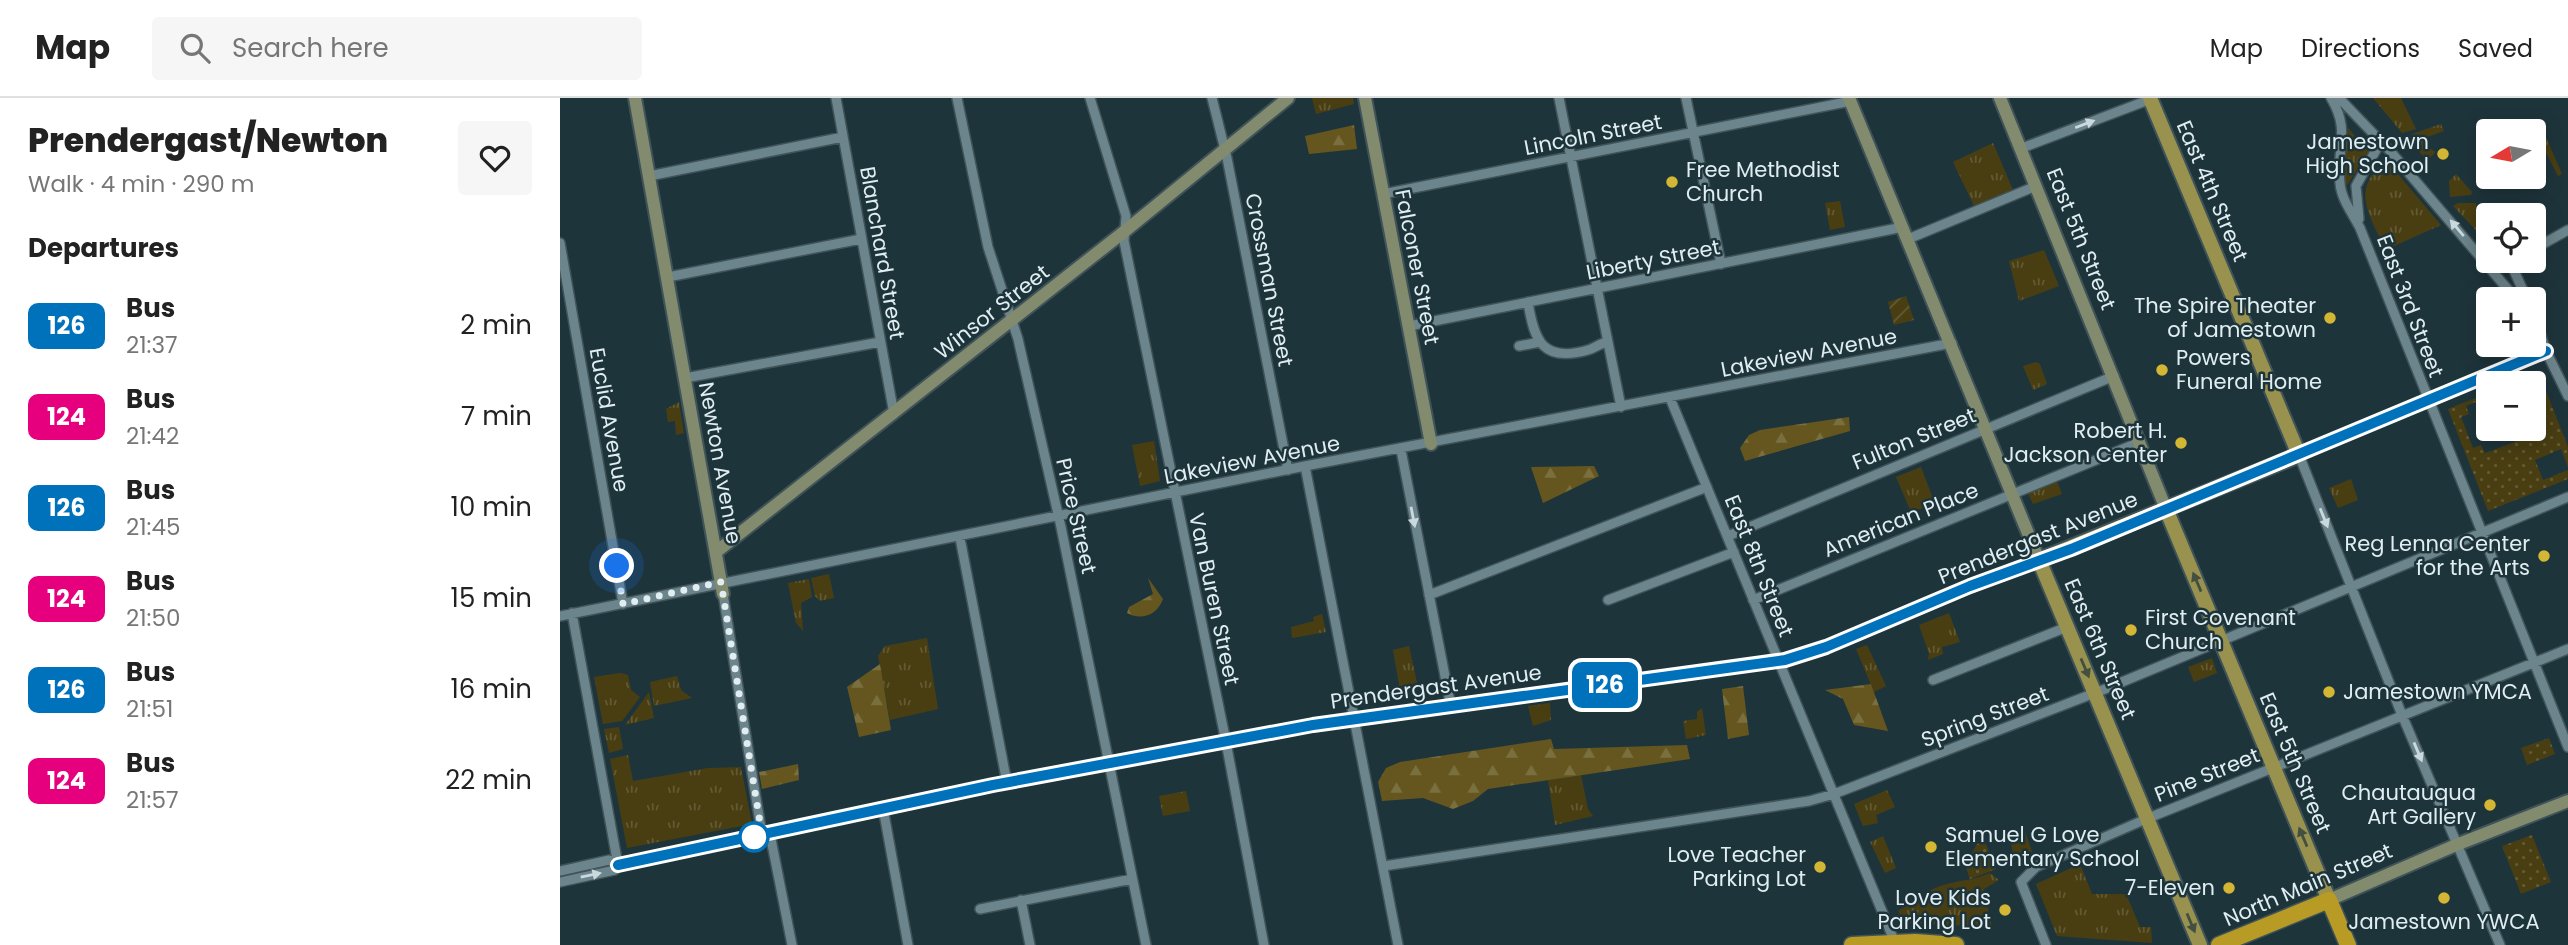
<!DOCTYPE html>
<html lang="en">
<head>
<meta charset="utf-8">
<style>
  :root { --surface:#fff; --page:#f6f6f6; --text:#222; --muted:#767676; --line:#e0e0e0 }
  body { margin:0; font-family:Poppins,sans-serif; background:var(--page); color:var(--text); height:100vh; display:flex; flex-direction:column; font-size:26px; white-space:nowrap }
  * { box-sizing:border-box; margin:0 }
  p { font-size:23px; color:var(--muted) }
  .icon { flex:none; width:38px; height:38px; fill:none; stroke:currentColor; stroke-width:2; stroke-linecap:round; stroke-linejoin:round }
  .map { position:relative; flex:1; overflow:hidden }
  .side { display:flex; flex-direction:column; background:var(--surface); width:560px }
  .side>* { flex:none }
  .badge { padding:0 14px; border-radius:10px; font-size:24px; line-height:46px }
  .needle { width:46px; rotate:260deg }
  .fabs { position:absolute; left:1916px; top:21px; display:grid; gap:14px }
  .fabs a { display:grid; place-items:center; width:70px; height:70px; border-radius:7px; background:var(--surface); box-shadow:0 4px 18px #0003; font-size:35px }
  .you { position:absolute; width:35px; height:35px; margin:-18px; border:5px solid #fff; border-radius:50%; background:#1a73e8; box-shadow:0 0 0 10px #1a73e833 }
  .map>.badge { position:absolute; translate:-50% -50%; box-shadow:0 0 0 4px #fff }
  h2 { padding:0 28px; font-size:26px; line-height:63px }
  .round { display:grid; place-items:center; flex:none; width:74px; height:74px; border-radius:7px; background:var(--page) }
  .headline { display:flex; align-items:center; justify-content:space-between; height:119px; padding:0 28px }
  h1 { font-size:33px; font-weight:800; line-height:52px }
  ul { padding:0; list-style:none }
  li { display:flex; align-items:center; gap:21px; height:91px; padding:0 28px }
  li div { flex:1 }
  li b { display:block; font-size:26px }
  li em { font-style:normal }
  li .badge { min-width:77px; font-weight:700; text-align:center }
  header { display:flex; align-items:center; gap:42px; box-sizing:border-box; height:98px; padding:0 35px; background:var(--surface); border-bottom:2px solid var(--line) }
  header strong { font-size:33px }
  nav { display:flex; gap:38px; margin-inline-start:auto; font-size:24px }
  .search { width:490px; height:63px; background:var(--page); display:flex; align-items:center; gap:18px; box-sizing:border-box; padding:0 24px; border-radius:7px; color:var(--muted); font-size:26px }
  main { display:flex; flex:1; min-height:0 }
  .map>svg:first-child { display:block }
  .grass { fill:url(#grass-tufts) }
  .forest { fill:url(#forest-firs) }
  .park { fill:url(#park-dots) }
  .garden { fill:url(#garden-furrows) }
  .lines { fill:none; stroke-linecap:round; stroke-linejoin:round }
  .street-casing { stroke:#3f5358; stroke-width:12 }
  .secondary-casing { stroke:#3f5358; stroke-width:16 }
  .primary-casing { stroke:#3f5358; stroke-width:18 }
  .highway-casing { stroke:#3f5358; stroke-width:19 }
  .street { stroke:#6c848c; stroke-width:9 }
  .secondary { stroke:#828b6d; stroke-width:12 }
  .primary { stroke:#99924e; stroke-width:14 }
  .highway { stroke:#b79b25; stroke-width:16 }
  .oneway { fill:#c9d9de }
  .oneway2 { fill:#435041 }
  .line-casing { stroke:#fff; stroke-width:16 }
  .line { stroke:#0072bc; stroke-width:10 }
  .walk { stroke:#e0eef2; stroke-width:7; stroke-dasharray:0 12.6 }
  .poi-dot { fill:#d4b635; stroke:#1e343b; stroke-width:2.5 }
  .stop-dot { fill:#fff; stroke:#0072bc; stroke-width:3.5 }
  .labels { text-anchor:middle; stroke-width:5; stroke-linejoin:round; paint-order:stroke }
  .street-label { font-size:21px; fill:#e0eef2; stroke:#1e343b }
  .poi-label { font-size:21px; fill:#e0eef2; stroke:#1e343b; text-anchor:end }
</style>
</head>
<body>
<header>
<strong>Map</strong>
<div class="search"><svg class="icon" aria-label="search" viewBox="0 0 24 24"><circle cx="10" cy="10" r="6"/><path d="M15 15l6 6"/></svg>Search here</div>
<nav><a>Map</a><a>Directions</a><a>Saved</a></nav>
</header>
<main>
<section class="side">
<div class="headline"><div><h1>Prendergast/Newton</h1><p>Walk · 4 min · 290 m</p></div><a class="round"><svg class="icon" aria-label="heart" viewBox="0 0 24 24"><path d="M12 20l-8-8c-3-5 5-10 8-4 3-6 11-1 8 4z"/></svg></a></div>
<h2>Departures</h2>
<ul>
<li><span class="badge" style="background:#0072bc;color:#fff">126</span><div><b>Bus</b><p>21:37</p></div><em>2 min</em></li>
<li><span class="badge" style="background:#e6007e;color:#fff">124</span><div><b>Bus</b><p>21:42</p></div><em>7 min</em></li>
<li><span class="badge" style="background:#0072bc;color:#fff">126</span><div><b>Bus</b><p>21:45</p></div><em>10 min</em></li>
<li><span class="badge" style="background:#e6007e;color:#fff">124</span><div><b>Bus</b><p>21:50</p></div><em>15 min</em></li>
<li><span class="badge" style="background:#0072bc;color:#fff">126</span><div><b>Bus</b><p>21:51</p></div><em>16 min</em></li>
<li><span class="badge" style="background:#e6007e;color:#fff">124</span><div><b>Bus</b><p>21:57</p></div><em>22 min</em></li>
</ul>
</section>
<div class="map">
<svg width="2008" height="847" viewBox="0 0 2008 847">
  <defs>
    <pattern id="grass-tufts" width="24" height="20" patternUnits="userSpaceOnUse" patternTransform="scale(1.75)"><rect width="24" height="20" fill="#493e12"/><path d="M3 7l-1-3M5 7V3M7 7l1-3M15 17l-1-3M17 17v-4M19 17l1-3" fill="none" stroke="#635a35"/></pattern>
    <pattern id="forest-firs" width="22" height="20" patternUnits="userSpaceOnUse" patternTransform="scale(1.75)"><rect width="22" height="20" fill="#64561e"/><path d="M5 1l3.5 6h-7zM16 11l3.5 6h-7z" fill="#7a6f3f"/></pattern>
    <pattern id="park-dots" width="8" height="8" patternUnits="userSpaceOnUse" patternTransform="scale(1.75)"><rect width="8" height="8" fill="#493e12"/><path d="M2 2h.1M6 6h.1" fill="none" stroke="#635a35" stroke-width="1.8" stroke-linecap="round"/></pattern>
    <pattern id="garden-furrows" width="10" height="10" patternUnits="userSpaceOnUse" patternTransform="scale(1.75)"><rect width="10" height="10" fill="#493e12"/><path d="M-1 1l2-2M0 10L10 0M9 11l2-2" fill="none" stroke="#635a35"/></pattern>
  </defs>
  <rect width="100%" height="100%" fill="#1e343b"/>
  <path class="grass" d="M752,0H793L794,6L756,16Z
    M1813,0H1841L1856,31L1842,35Z
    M1979,23L2002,76L1998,78L1971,26Z
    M1881,26L1884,33L1867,39L1869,50L1876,54L1867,62L1848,42L1852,36Z
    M1788,30L1809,54L1787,87L1782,84Z
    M1433,45L1453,92L1414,108L1393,64Z
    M1826,62L1881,127L1825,152C1810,116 1789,93 1826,62Z
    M1896,76L1912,94L1911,97L1890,99L1889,83Z
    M1280,103L1285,129L1270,132L1265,105Z
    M1898,105H1916C1917,122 1928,129 1926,143L1893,108Z
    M1484,152L1499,188L1459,203L1449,163Z
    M1476,264L1480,266L1487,286L1473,292L1463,268Z
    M119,304L124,335L116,337L115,323L108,324L106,311Z
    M594,343L600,383L580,388L572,347Z
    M1361,369L1375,406L1351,414L1336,379Z
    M1496,381L1502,396L1473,406L1467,393Z
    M1791,381L1798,402L1778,410L1769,390Z
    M269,476L274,500L260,503L255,498L251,480Z
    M249,481L252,499L241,505L243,533L236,525L228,485Z
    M1389,515L1400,544L1382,549L1383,556L1368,562L1369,556L1359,527Z
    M762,516L766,534L732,540L731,529L754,523L753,519Z
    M367,540L378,611L330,622L318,558L325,548Z
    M1307,547L1326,588L1314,594L1296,551Z
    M849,548L858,589L840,592L833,552Z
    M1652,560L1657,575L1634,584L1628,569Z
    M60,575L68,577L71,592L80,599L62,623L43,626L34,579Z
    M117,578L121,592L132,600L94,608L90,584Z
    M89,594L94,620L65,627Z
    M990,605L991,622L973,628L968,608Z
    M1142,610L1146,637L1126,641L1123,623L1137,621V614Z
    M59,629L63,651L49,655L44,631Z
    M68,657L73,683L148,670L181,669L192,726L67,750L50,661Z
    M1021,677L1028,711L1033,718L995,727L988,682Z
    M1327,692L1335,709L1316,717L1318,725L1303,728L1294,706Z
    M626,693L630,713L603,718L599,698Z
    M1465,733L1472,754L1454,761L1450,739Z
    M1323,738L1336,770L1325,775L1310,744Z
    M1520,766L1532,796H1566L1580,829H1591L1592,845L1497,838L1476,786Z
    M1430,775L1439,782L1424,791L1432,829L1343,825L1338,813C1354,804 1368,790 1387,786C1402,782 1415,782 1430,775Z"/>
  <path class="forest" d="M794,27L797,51L749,56L745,38Z
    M1289,319L1290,333L1185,363L1180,350L1189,337L1200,332Z
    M1034,368L1039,378L983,405L971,369Z
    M588,480L603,501C597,517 582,523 567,515L569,509L593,496Z
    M320,566L331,632L299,639L287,589Z
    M1311,586L1328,633L1294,627L1283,601L1265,592Z
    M1183,588L1189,637L1168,641L1162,591Z
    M991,641L994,651L1127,647L1130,661L928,691L913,703L893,711L863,700L822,703L818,684L826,670L840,664Z
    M238,666L239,682L202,691L199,674Z"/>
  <path class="park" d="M1979,275L2008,349V369L2001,351L1975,362L1983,382L2008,372V381L1928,413L1888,311L1928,295V299L1906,308L1909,316L1901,319L1913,350L1921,347L1925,355L1955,344L1952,334L1974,331V285H1953Z
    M1989,640L1995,656L1967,667L1961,650Z
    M1972,737L1991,784L1961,796L1942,748Z
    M1425,744L1436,771L1410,781L1405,767L1417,746Z"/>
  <path class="garden" d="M1346,198L1354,222L1334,227L1328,204Z"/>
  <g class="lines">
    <g class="street-casing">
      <path id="street" d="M276,0L334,316
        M397,0L428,149L458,241L501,429L586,847
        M530,0L566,118L564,143L666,644L704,847
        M652,0L667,60L728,372
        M999,0L1061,309
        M1126,0L1161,166
        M1771,0C1791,33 1776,50 1780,85C1781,101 1793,116 1800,130L2008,649
        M1779,0L1830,53L1956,201
        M1462,50L1591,1
        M89,78L283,39
        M823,96L1291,3
        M1799,121L1796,88L1821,43
        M1348,141L1476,88
        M0,145L63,506
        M1974,151L2008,132
        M1950,164L1967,201
        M108,179L301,141
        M968,204C974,243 983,265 1028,252C1035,250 1040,245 1048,244
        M849,228L1343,129
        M959,248L980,244
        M1984,249L2008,298
        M125,280L320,244
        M1110,300L1336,847
        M841,352L891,609
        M745,368L838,847
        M1168,438L1554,278
        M400,440L447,685
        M163,496L202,737
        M869,497L1147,389
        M1048,502L1174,454
        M1193,502L1580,344
        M12,515L58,767
        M0,518L745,368L1392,245
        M1373,582L1507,529
        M323,710L348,847
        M210,736L232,847
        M58,767L433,687L753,627L1219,563L1266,549L1479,462
        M824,768L1249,703L1274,696L1545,591L2008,399
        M0,773L49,762L58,767
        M0,784L55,772L58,767
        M461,802L470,847
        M420,811L572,781
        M1486,847L1461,784L1476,769L1586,721L2008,551
        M1940,847L1842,617L1739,357L1986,253L1974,217"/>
    </g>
    <g class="secondary-casing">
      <path id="secondary" d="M75,0L163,496
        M805,0L871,346
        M1289,0L1479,462
        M1440,0L1606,411
        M156,454L565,133L728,0
        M1769,802L1896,747L2008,703"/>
    </g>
    <g class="primary-casing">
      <path id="primary" d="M1590,0L1739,357L1479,462L1640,847
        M1606,411L1769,802"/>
    </g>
    <g class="highway-casing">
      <path id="highway" d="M1292,847L1355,844L1396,847
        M1659,847L1769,802L1788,847"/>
    </g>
    <use href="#street" class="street"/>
    <use href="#secondary" class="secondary"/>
    <use href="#primary" class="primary"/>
    <use href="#highway" class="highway"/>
  </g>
  <defs><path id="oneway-solid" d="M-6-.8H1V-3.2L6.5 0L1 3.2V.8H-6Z" transform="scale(1.75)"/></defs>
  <g class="oneway">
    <use href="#oneway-solid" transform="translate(1525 26) rotate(-21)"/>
    <use href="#oneway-solid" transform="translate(1897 130) rotate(-130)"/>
    <use href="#oneway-solid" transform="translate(853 419) rotate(79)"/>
    <use href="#oneway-solid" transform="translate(1764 420) rotate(68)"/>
    <use href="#oneway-solid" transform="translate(1858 654) rotate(67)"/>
    <use href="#oneway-solid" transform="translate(31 777) rotate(-12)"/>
  </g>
  <g class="oneway2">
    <use href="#oneway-solid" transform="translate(1637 484) rotate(-113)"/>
    <use href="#oneway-solid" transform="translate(1525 570) rotate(67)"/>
    <use href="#oneway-solid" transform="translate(1743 739) rotate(-113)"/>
    <use href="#oneway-solid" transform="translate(1631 825) rotate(67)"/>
  </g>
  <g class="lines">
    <g class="line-casing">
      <path id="line" d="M58,767L433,687L753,627L1225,562L1266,549L1410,488L1511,451L1986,253"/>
    </g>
    <use href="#line" class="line"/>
    <path class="walk" d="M57,468L63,506L161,484L202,737L194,739"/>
  </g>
  <g class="poi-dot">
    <circle cx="1883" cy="56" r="7"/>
    <circle cx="1112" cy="84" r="7"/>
    <circle cx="1770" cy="220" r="7"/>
    <circle cx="1602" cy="272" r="7"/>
    <circle cx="1621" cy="345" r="7"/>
    <circle cx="1984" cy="458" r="7"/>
    <circle cx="1571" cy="532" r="7"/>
    <circle cx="1769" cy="594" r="7"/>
    <circle cx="1930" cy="707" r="7"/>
    <circle cx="1371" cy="749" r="7"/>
    <circle cx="1260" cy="769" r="7"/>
    <circle cx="1669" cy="790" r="7"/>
    <circle cx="1884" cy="800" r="7"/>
    <circle cx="1445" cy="812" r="7"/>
  </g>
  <circle class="stop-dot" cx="194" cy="739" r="14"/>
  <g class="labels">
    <g class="street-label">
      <text transform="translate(1033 37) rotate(-11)" y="7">Lincoln Street</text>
      <text transform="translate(1652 93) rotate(67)" y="7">East 4th Street</text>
      <text transform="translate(1521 141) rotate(68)" y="7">East 5th Street</text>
      <text transform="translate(322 155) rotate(80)" y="7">Blanchard Street</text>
      <text transform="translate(1093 162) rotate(-11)" y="7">Liberty Street</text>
      <text transform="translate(857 169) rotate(79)" y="7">Falconer Street</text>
      <text transform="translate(709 182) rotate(79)" y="7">Crossman Street</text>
      <text transform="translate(1850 208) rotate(69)" y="7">East 3rd Street</text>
      <text transform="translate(432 214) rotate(-38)" y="7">Winsor Street</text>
      <text transform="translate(1249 255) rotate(-11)" y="7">Lakeview Avenue</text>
      <text transform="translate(49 322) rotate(80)" y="7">Euclid Avenue</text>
      <text transform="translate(1354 341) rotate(-22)" y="7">Fulton Street</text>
      <text transform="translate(692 362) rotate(-11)" y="7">Lakeview Avenue</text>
      <text transform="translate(160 365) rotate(80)" y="7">Newton Avenue</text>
      <text transform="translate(516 418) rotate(77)" y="7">Price Street</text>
      <text transform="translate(1341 422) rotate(-22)" y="7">American Place</text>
      <text transform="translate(1478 440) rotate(-22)" y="7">Prendergast Avenue</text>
      <text transform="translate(1199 468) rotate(68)" y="7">East 8th Street</text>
      <text transform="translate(654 501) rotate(78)" y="7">Van Buren Street</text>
      <text transform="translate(1540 551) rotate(67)" y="7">East 6th Street</text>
      <text transform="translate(876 589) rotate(-8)" y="7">Prendergast Avenue</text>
      <text transform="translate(1425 619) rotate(-21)" y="7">Spring Street</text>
      <text transform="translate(1735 665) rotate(67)" y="7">East 5th Street</text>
      <text transform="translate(1647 677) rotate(-22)" y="7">Pine Street</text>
      <text transform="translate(1748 787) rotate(-23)" y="7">North Main Street</text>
    </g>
    <g class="poi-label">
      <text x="1869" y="51">Jamestown<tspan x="1869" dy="24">High School</tspan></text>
      <text x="1126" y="79" text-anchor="start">Free Methodist<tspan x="1126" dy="24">Church</tspan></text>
      <text x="1756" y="215">The Spire Theater<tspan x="1756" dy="24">of Jamestown</tspan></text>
      <text x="1616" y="267" text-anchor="start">Powers<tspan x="1616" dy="24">Funeral Home</tspan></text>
      <text x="1607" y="340">Robert H.<tspan x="1607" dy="24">Jackson Center</tspan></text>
      <text x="1970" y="453">Reg Lenna Center<tspan x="1970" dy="24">for the Arts</tspan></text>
      <text x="1585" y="527" text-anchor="start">First Covenant<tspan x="1585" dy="24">Church</tspan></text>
      <text x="1783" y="601" text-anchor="start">Jamestown YMCA</text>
      <text x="1916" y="702">Chautauqua<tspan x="1916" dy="24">Art Gallery</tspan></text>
      <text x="1385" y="744" text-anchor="start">Samuel G Love<tspan x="1385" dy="24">Elementary School</tspan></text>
      <text x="1246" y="764">Love Teacher<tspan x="1246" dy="24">Parking Lot</tspan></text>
      <text x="1655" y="797">7-Eleven</text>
      <text x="1431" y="807">Love Kids<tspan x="1431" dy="24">Parking Lot</tspan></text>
      <text x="1884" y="831" text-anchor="middle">Jamestown YWCA</text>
    </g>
  </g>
</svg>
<div class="fabs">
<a><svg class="needle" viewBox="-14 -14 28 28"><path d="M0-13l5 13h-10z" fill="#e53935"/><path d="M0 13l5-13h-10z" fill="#767676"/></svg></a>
<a><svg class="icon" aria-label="locate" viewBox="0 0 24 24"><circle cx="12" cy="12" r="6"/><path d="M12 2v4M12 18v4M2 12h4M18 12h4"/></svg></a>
<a>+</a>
<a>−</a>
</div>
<div class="you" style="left:57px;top:468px"></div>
<b class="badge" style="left:1045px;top:587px;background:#0072bc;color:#fff">126</b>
</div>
</main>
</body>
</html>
